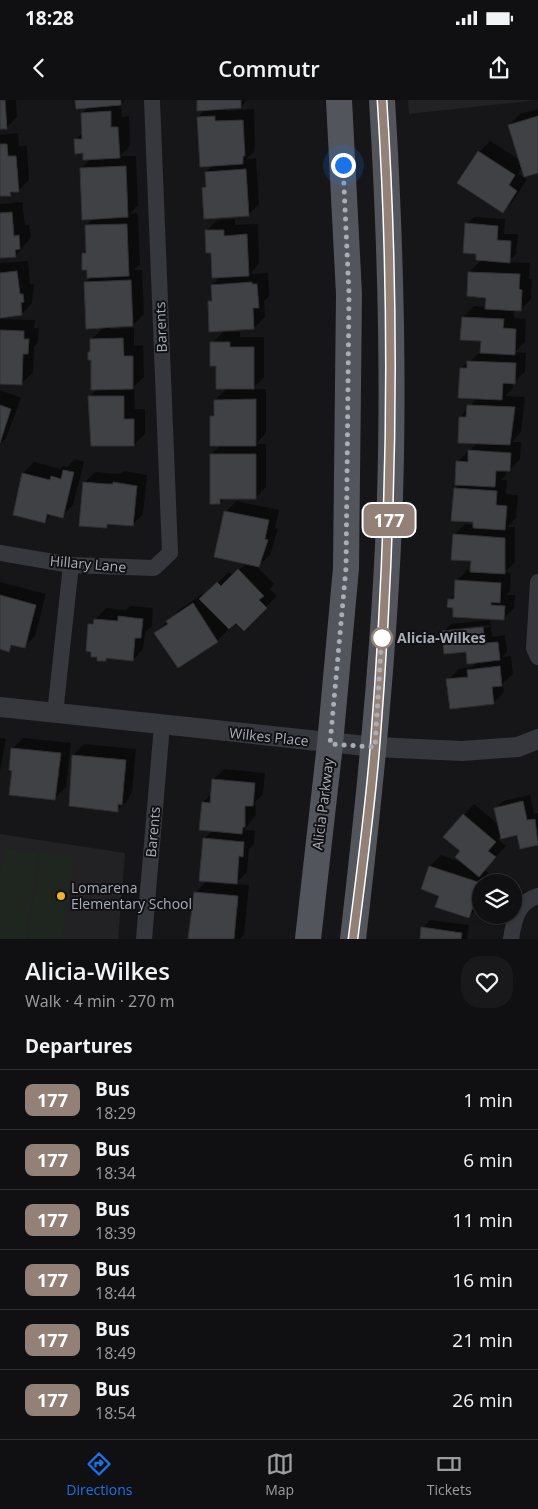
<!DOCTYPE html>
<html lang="en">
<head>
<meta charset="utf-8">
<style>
  :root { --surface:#101012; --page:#19191b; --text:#f1f3f6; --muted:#9c9d9f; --line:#303032; --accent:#1a73e8 }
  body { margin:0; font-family:"Open Sans",sans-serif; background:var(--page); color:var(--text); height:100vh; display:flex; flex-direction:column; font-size:19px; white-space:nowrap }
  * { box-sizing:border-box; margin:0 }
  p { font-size:16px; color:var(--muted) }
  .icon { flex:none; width:28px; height:28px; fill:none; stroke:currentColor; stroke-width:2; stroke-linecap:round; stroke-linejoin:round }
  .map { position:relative; height:839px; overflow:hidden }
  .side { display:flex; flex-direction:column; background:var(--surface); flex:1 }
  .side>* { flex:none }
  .badge { padding:0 10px; border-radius:8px; font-size:18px; line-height:32px }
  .fabs { position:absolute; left:472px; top:774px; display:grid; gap:10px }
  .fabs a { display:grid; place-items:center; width:50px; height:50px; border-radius:50%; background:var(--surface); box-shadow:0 1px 4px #0004,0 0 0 1px var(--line); font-size:25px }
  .you { position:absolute; width:25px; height:25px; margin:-12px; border:4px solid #fff; border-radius:50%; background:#1a73e8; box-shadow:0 0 0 8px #1a73e833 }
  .map>.badge { position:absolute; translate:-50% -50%; box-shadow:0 0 0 2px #fff }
  h2 { padding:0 25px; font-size:19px; line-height:45px }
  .round { display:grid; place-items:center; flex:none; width:52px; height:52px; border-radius:20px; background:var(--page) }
  .summary { display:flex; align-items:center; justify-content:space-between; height:85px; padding:0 25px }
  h1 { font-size:24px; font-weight:600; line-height:38px }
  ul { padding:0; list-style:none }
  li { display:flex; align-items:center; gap:15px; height:60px; padding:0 25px; border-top:1px solid var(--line) }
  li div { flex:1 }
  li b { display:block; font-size:19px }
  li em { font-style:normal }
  li .badge { min-width:55px; font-weight:700; text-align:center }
  .status { display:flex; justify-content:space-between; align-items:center; height:35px; padding:0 25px; background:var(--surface); direction:ltr }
  .status svg { height:14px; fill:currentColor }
  header { display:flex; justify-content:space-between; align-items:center; height:65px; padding:0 25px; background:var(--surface); font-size:22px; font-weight:600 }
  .menu { display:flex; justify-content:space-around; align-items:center; height:70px; border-top:1px solid var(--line); background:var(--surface); font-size:14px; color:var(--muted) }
  .menu a { display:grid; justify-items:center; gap:2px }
  .menu .active { color:var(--accent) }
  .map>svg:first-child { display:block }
  .built { fill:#222225 }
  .green { fill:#1e261f }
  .shadow { fill:#0007; fill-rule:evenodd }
  .building { fill:#404145; stroke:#303034 }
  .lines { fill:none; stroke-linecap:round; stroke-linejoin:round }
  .minor { stroke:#37383d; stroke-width:16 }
  .tertiary { stroke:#37383d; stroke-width:20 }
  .primary { stroke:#53555c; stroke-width:26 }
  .line-casing { stroke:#fff; stroke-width:11 }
  .line { stroke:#938177; stroke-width:8 }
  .walk { stroke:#a8adb8; stroke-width:5; stroke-dasharray:0 9 }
  .stop-dot { fill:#fff; stroke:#938177; stroke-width:2.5 }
  .poi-dot { fill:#f2b134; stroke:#111113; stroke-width:2 }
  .labels { text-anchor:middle; stroke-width:4; stroke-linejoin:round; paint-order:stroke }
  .street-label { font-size:14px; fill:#a8adb8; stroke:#111113 }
  .stop-label { font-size:14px; font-weight:bold; fill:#a8adb8; stroke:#111113; text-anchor:start }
  .poi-label { font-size:14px; fill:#a8adb8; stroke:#111113; text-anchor:start }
</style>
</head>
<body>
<div class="status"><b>18:28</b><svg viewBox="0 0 49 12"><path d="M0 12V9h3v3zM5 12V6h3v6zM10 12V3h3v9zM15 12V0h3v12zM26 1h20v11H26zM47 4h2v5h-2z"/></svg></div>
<header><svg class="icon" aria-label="back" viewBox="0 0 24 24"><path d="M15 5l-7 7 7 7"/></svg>Commutr<svg class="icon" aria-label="share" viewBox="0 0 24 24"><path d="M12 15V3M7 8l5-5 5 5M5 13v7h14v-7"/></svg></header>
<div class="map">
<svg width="538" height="839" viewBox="0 0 538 839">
  <rect width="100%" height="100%" fill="#161618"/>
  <path class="built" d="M408,0H538L409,14Z
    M0,734L125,753L118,839H0Z"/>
  <path class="green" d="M4,748L38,753L26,839H0V778Z
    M40,753L74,757L62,839H28Z"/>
  <path class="shadow" d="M0,0H16L17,17L6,28H0Z
    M76,0H125L121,4L122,17L129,16L130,46L120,56H136L138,105L130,114L138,113L140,164L133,170H142L144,214L133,225L110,226V229L134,228V246L143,245L144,277L134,286L135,309H145V334L134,345L90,296L98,288L91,240L104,227L85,183L92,176L83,154L87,149L86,126L94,118L81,69L91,58L75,40L83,32L82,13L89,6Z
    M198,0H247L241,7L226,8V11L254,9L255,44L254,52L246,59L256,58L259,104L248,115L204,88L207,85L206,72L214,64L198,17L206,9Z
    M538,9V71L522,68L518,74L527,79L513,101L503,111L479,52L490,41L520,60L509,25L520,14Z
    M18,33L19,46H27L29,80L18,91L0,95V35Z
    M22,102L25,125H29L31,137L16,156L0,157V104Z
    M474,117L505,119L504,134H518L516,154L508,162L530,163L529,179H532L531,199L520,210H514V218L526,219L525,242L515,252L526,253L525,272L513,283V288L505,296L525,297L521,332L512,342H521L520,359L510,370H506V375L501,380H507L506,394L518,395L516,418L507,427H515V462L505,472L511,473L510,491L506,495H515L514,508L504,518L454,506L449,499L455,493L456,481L467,470H471L472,460L454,435L465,424L474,425L475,421L455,389L459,384L457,362L478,342L460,317L477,298L461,268L482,251V240L463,217L474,206L486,207L487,197L469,172L482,160L467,124Z
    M235,119V125L258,124L259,164L250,174L268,173L269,196L264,201L265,217L254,228L209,202L213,198L212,185L221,176L206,131L217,120Z
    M28,161L30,184H34L32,203L22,214L0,217V163Z
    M0,219L35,220L34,228H39L38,242L34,247L33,272L22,283L0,282Z
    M223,232H240V237H264V277L252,289H266V333L256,344H266V387L255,398H225L220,403L211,354L221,345L211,316L215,313V300L227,288L212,243Z
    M0,290L21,298L6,338L0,344Z
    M75,359L84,362L73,405L62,416L52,414L44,422L14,414L23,373L34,362L60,369L63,366L67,367Z
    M125,371L147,375L143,414L132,425L110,423L107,427L84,383L95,372L118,374Z
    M236,401L279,410L275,428L278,429L270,455L257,467L274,484L270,489L277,496L244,529L236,521L226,524L228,530L217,541L156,533L179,510L204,493L205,495L229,472L233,476L246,463L226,412Z
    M0,482L46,494L35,536L24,547L14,544L8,550L0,548Z
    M130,506L153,508L152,526L145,532L143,549L133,560L108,557L105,560L90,525L106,508L126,510Z
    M490,520L492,537L505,535L507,552L502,557L511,556L513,574L503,583L504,592L493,603L448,580L459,569L472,567L477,562L443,532L451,524ZM489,525L490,527L450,532V529Z
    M0,638L6,639L0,671Z
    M23,638L71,643L66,687L55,698L14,669L12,649Z
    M84,644L136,649L132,692L128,700L117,711L73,655Z
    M224,669L265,673L263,694L255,702L256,715L244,730L255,731L254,744L249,749L247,772L235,784L249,785L244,835L240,839H189L195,793L208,780L205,738L213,730L203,702L212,693L213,680Z
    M530,695L534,714L538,713V744L521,747L518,734L501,735L498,739L506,746L484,770L488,772L485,781L488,782H481L479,806L468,817L441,795L423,788L430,766L441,755L466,764L462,751L464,715L474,704L499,725L495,709L503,701Z
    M430,820L469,825L467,839H421L423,828Z"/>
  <path class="building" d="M0,0H5L7,29H0Z
    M75,0H121V5L76,9Z
    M197,0H241V8L197,11Z
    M111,11V27H118L120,58L83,60V53L75,54L74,39H82L81,13Z
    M215,16V21L243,20L245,56H243V64L200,67L197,17Z
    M538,16V73L524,77L508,25Z
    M0,44H7L8,56H16L19,92H10L11,96H0Z
    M478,51L515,75L509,85L517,91L503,113L457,83Z
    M126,66L128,117L82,120L80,68Z
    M246,69L249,116L204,119L202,88L206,87L205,72Z
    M12,112L14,136L19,135L20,149L15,150L16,157L0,158V113Z
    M465,123L498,126L497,140L511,141L510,163L476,160V154L463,153Z
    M127,124L129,176L87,178V170H82V153H86L85,125Z
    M205,130H224V136L247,134L249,176L212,178L211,153H206Z
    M17,171L20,194H23L24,202L21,203L22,215L0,218V173Z
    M468,172L520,174L519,189L522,190L521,211L485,209L486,198L467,196Z
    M131,180L133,226L86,229L84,182Z
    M252,182V184H257L259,208H253L254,229L209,232L208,201H212L211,185Z
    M462,217L504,219L503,228L516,229L515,255L480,253L481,241L460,240Z
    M0,230L24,231V239H29L28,254H23L22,285L0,284Z
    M123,238L124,256H133V289L91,290V260H88V252H90V239Z
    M210,242H230V247H254V289H216V266H210Z
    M467,261L516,263L515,284L503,283L502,300L458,298L460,268H467Z
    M88,296H124V319H134V346H91Z
    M256,299V346H210V316H214V300Z
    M0,305L11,309L0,343Z
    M467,305L515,307L510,345L458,343L459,317H466Z
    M468,350L511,353L510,371H496L495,387L455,385L456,361L468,362Z
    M210,354H256V399H220V404H210Z
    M63,370L74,372L63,418L47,414L45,423L13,415L22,373L50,380L51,376L61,379Z
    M83,382L106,384H113V382L137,386L133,426L107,424V428L79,426Z
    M454,388L497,391L496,405L507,406L505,430L473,428V422L451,421Z
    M224,411L269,420L265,439L268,440L259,467L214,457Z
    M453,434L505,438V474L470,472L471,461L451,460Z
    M238,469L264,496L259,500L267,508L244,531L236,523L229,529L199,499L217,482L221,486Z
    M455,480L501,483L500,503L491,502V505L505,506L504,520L453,517V508L447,507L448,499H454Z
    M0,495L36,505L25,548L11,545L9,552L0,549Z
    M193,503L218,542L178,568L154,533L168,524L166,521Z
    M118,516L143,519L141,538H135L133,561L106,558V561H97V557H91V552L86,551L88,524H93L94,519L118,521Z
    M483,527L485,543L498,542L500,560L467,564L466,552L444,554L442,531Z
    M500,566L502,586L492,587L494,604L450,609L446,579L468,577L467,570Z
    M11,648L61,653L55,700L9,695L12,671L9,670Z
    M72,655L126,660L122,705L118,704V712L69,706Z
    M212,679L255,683L253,706H245V727H243L242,734L199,730L202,702L210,703Z
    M523,701L527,720L535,719L538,745L520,749L517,735L501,739L494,708Z
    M463,714L496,742L488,751L496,757L479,777L455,757L460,751L443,737Z
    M203,738L244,742L243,757L239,756L237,784L199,781Z
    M429,766L478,782L475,792L478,793L469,818L435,807L439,796L421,789Z
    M194,792L238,796L234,839H188Z
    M421,827L462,833L461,839H420Z"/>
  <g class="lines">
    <path class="minor" d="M0,453L71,465L154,468L170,453L152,0
      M538,482L534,548L538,557
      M55,614L71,465
      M144,839L162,625
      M511,839C514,820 517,802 538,796"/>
    <path class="tertiary" d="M0,607L375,647L462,651L518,647L538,639"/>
    <path class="primary" d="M308,839L330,644L346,468L349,194L339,0
      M353,839C370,692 385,545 390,397C394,265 390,132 382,0"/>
  </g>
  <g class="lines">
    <g class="line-casing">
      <path id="line" d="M353,839C361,775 370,710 375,646C392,431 396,215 382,0"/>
    </g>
    <use href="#line" class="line"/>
    <path class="walk" d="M343,65L349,194L346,468L330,644L375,647L382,532V538"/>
  </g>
  <circle class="stop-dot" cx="382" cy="538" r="10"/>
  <circle class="poi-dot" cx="61" cy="796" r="5"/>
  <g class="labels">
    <g class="street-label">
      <text transform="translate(161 227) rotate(-92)" y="5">Barents</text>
      <text transform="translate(88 464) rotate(5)" y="5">Hillary Lane</text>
      <text transform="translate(269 637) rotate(6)" y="5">Wilkes Place</text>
      <text transform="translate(323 704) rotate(-83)" y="5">Alicia Parkway</text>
      <text transform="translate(153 732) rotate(-85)" y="5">Barents</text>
    </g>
    <g class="stop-label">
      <text x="397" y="543">Alicia-Wilkes</text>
    </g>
    <g class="poi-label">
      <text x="71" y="793">Lomarena<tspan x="71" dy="16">Elementary School</tspan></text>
    </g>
  </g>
</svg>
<div class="fabs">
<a><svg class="icon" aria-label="layers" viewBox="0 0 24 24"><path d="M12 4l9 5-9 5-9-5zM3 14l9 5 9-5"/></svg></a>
</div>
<div class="you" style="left:343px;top:65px"></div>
<b class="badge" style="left:389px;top:420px;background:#938177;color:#fff">177</b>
</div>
<section class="side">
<div class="summary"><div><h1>Alicia-Wilkes</h1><p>Walk · 4 min · 270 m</p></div><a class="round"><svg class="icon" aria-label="heart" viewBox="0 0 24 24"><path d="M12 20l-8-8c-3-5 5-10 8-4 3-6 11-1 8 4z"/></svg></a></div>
<h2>Departures</h2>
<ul>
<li><span class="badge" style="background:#938177;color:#fff">177</span><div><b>Bus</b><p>18:29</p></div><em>1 min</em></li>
<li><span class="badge" style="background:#938177;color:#fff">177</span><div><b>Bus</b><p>18:34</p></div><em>6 min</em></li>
<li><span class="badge" style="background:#938177;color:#fff">177</span><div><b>Bus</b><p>18:39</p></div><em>11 min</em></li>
<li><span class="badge" style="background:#938177;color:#fff">177</span><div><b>Bus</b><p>18:44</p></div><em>16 min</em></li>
<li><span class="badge" style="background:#938177;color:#fff">177</span><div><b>Bus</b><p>18:49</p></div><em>21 min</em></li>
<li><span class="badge" style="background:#938177;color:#fff">177</span><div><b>Bus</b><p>18:54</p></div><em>26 min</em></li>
</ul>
</section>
<nav class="menu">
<a class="active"><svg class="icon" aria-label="directions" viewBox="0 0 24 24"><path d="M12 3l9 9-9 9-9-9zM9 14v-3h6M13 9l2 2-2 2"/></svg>Directions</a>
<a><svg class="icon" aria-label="map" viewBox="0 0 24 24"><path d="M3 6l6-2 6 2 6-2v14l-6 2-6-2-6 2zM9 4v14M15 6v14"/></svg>Map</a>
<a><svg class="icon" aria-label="tickets" viewBox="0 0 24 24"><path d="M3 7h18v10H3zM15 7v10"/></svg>Tickets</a>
</nav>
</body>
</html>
